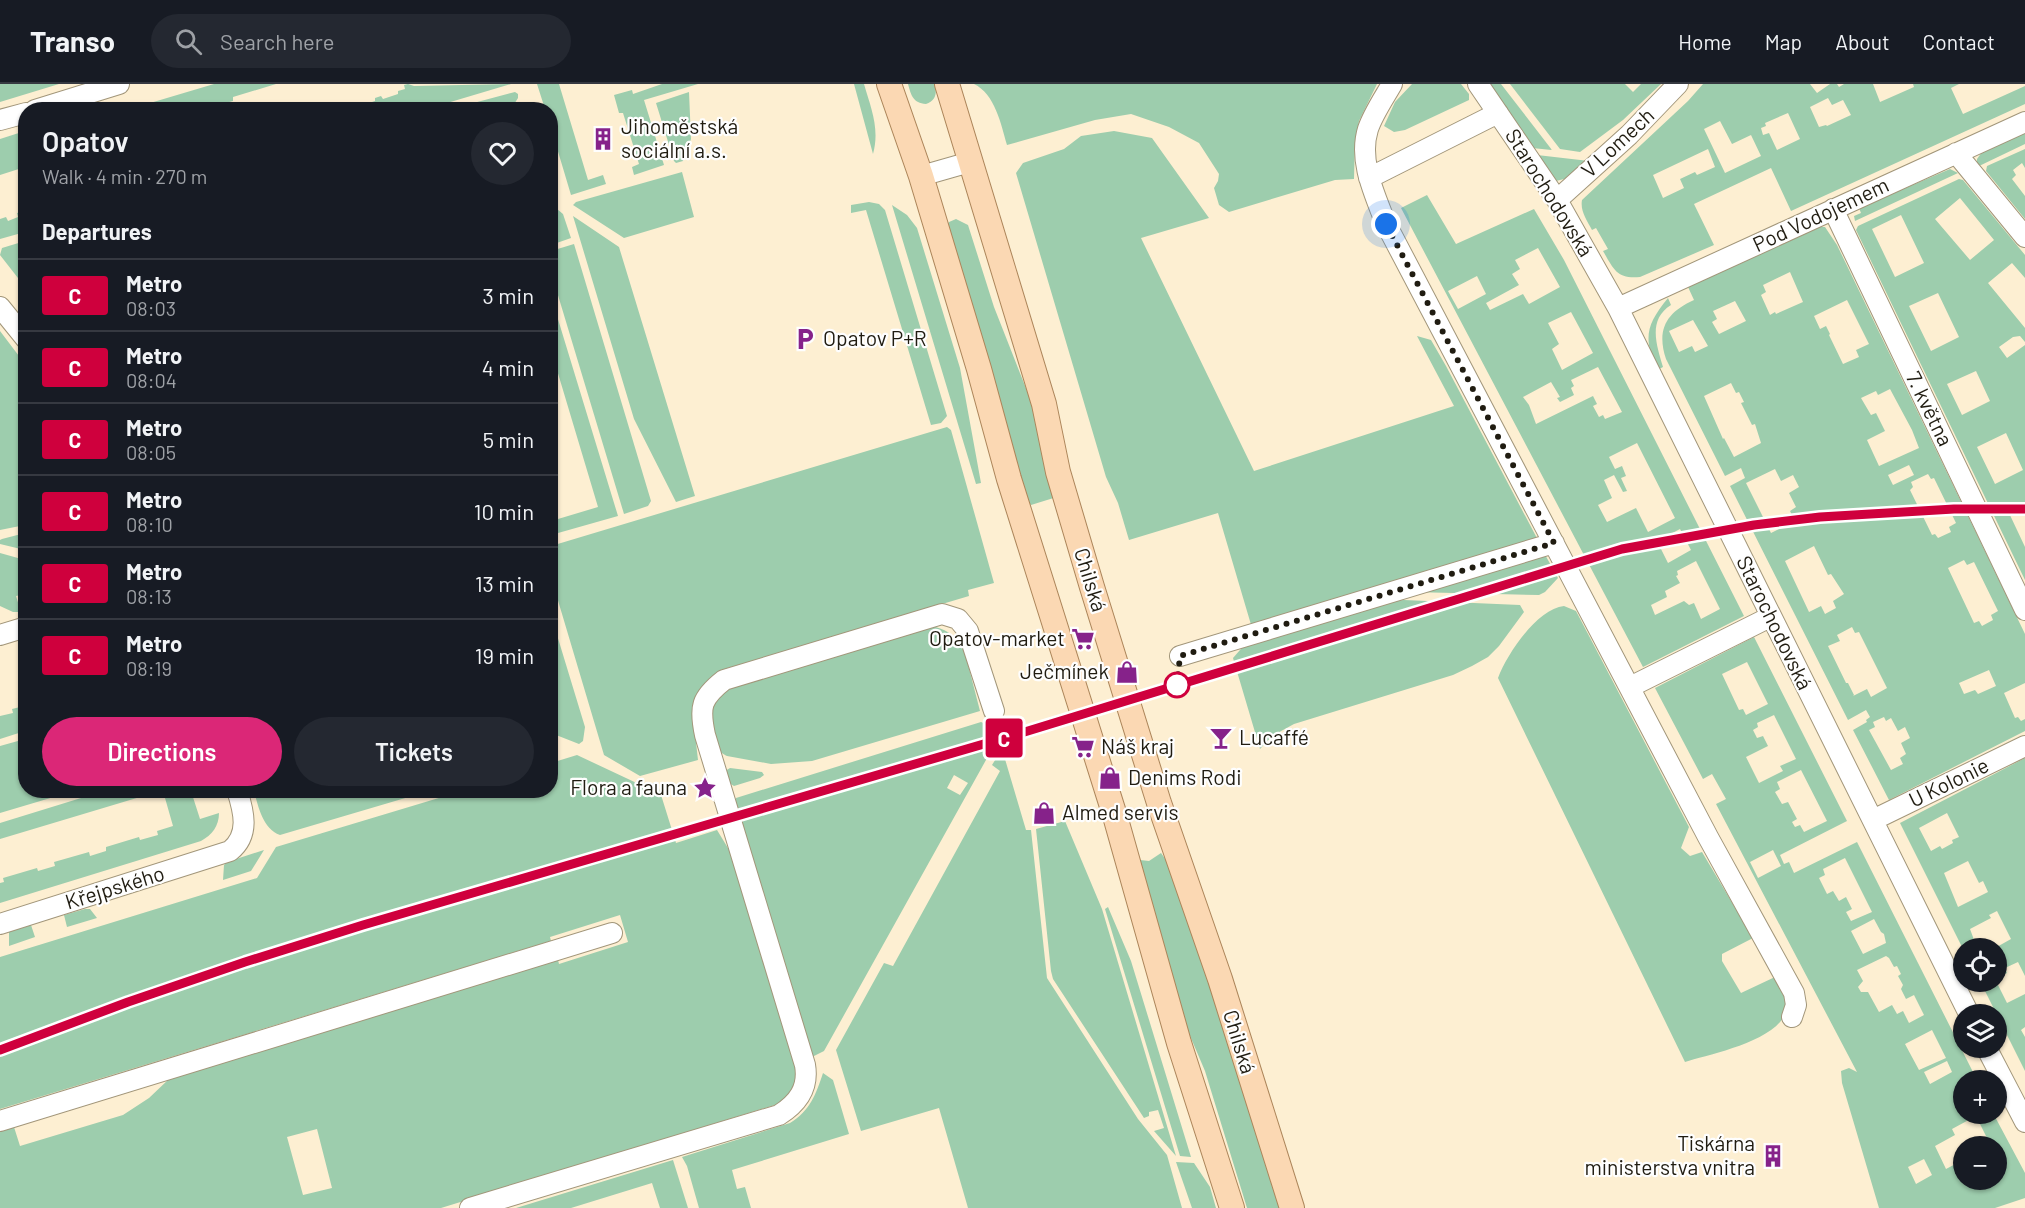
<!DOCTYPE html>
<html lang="en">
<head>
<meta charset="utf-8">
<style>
  :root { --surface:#171b24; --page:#242831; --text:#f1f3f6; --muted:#9ea1a6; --line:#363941; --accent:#db2777 }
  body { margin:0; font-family:Barlow,sans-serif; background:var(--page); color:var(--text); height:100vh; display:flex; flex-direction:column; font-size:22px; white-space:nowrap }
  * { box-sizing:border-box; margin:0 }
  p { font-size:20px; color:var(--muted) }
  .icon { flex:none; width:33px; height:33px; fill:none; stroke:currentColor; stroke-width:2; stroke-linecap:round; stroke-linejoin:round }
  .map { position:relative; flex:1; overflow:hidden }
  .details { position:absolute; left:18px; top:18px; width:540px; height:696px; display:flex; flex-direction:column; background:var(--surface); border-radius:24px; box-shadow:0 2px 4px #0004 }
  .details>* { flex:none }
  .badge { padding:0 12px; border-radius:4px; font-size:21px; line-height:39px }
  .tools { position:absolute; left:1953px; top:854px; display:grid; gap:12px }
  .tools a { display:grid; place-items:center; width:54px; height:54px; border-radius:50%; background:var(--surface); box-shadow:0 2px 4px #0004; font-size:30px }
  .you { position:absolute; width:30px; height:30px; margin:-15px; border:4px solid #fff; border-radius:50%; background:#1a73e8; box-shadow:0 0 0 9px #1a73e833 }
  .map>.badge { position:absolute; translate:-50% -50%; box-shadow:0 0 0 3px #fff }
  h2 { padding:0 24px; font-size:22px; line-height:54px }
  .round { display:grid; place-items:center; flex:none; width:63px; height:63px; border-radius:32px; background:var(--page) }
  .headline { display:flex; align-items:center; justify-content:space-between; height:102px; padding:0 24px }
  h1 { font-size:28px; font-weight:600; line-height:45px }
  .primary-button { display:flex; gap:12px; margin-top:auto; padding:12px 24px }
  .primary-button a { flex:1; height:69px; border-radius:36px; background:var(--accent); color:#fff; font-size:24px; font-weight:600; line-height:69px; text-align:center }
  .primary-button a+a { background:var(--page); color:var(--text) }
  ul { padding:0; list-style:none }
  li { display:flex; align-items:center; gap:18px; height:72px; padding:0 24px; border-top:2px solid var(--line) }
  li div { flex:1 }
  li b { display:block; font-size:22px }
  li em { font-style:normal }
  li .badge { min-width:66px; font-weight:700; text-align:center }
  header { display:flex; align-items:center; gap:36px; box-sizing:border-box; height:84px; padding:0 30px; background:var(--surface); border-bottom:2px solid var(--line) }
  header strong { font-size:28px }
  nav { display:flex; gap:33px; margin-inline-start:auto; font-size:21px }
  .search { width:420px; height:54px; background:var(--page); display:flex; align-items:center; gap:15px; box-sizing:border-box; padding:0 21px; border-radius:33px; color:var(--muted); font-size:22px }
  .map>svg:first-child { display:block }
  .green { fill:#9dcdad; fill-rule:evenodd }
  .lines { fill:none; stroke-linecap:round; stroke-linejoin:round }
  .minor-casing { stroke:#a2967a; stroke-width:22 }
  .major-casing { stroke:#ac855a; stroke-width:26 }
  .minor { stroke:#fff; stroke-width:20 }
  .major { stroke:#fbd8b3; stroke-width:24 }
  .line-casing { stroke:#fff; stroke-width:14 }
  .line { stroke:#cf003d; stroke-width:9 }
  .walk { stroke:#201c11; stroke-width:6; stroke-dasharray:0 10.8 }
  .stop-dot { fill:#fff; stroke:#cf003d; stroke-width:3 }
  .labels { text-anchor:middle; stroke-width:4.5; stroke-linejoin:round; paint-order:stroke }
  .poi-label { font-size:21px; fill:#201c11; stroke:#fefefe; text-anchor:start }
  .street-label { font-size:21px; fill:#201c11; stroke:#fefefe }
</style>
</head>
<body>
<header>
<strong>Transo</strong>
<div class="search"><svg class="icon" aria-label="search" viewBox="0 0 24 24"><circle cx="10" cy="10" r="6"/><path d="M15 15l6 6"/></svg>Search here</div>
<nav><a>Home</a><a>Map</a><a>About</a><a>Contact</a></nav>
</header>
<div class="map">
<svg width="2025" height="1124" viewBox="0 0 2025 1124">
  <rect width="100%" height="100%" fill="#fdefd2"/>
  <path class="green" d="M0,0H59L0,18Z
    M214,0H276L233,13V17L203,25H130Z
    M408,0L414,2L511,0L427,25L416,24L345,25L344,23L359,19L360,22L375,17V14L381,12L383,15L398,10V7L405,5L404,1Z
    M537,0H559L588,96L603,91L606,100L571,111L551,44L550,26L545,25Z
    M662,0H698L644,16L664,81L634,91L632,83L639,80L623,29H619L614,11L632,6L633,10Z
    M854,0H864C871,24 880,45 873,70Z
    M908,0H935C937,9 936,17 926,20C913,19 911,11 908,0Z
    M974,0H1377L1359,37L1355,58L1354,95L1335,96L1229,128L1219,121L1214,104L1218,97L1219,90L1199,59L1169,43L1131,30L1095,36L1007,61C1001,40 995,10 974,0Z
    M1412,0H1461L1469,10V16L1405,46L1394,48L1384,42L1395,18Z
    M1489,0H1501L1552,66L1532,64Z
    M1510,0H1625L1633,8L1641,0H1661L1623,36L1580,68L1560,65Z
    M1703,0H1810L1817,9L1830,0H1837L1839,3L1844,0H1873L1880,18L1914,3L1913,0H1959L1951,4L1963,30L2025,2V20L1791,127L1771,84L1694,120L1714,161L1640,193C1617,195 1614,186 1603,167L1608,165L1596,144L1592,146C1587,136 1580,127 1582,116L1688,17ZM1828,14L1832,21L1843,16L1851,31L1827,42L1826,41L1819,43L1810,23ZM1788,29L1800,55L1777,66L1769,49L1763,51L1761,44L1766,42L1765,39ZM1720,37L1732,60L1751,51L1761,72L1725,89L1704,45ZM1708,65L1715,83L1697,91L1695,88L1680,95L1684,104L1663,114L1653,91Z
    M515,8L518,10V14L511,25H451Z
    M689,8L691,55L683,77L676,79L674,77L656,19Z
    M25,47V83L0,91V55Z
    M1114,47L1152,54L1209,134L1141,154L1254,387L1454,322L1417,252L1431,256L1446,282L1539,458L1252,544L1218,429L1129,456L1118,419L1106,393L1016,89L1023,79L1064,65L1081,52Z
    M2025,48V60L1977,83V75L1982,68Z
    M2025,65V84L2022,79L2013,86L2016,91L2012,95L2025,112V135L1986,87L1987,82Z
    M1537,71L1589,77L1568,94L1556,97Z
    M1950,85L1958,89L1855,137L1854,132L1861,129L1859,124Z
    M682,88L694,133L624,154L573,121L576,118Z
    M1959,95L1963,96L2025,171V194L2012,179L1988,199L2025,244V258L2020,252L2013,253L1999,263L2007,274L2025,261V421L2009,429L2025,463V496L1856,146L1858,142ZM1960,114L1994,156L1970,176L1935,135ZM1901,131L1924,179L1895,193L1872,145ZM1938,209L1959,253L1931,267L1909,222ZM1976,287L1990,317L1962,331L1947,300ZM2006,349L2023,386L1995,400L1977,363Z
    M1427,111L1456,160L1534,125L1564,176L1744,532L1643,583L1401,124ZM1538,164L1560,203L1529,220L1523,210L1490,226L1486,219L1519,201L1512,190L1520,185L1515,176ZM1477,192L1486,210L1458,225L1448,207ZM1571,228L1593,269L1562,286L1552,265L1559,260L1548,239ZM1598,283L1622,328L1605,335L1603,331L1599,333L1593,322L1597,320L1593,312L1536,340L1529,321L1523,313L1551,298L1560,313L1557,314L1560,318L1574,311L1571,304L1574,302L1571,296ZM1637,359L1675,434L1648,448L1636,424L1607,438L1598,421L1612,414L1604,396L1614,391L1623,408L1627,407L1621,394L1626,392L1622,382L1615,385L1609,373ZM1680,445L1691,466L1668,479L1661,465L1663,464L1659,456ZM1696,477L1720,525L1701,535L1694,519L1689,521L1684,517L1655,531L1651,521L1667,513L1665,507L1680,499L1676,492L1678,491L1677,487Z
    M869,118L879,120L885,126L947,332L941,339L931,341L866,126L851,129V121Z
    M892,121L907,131L917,144L960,284L981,399L976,400Z
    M557,125L563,130L571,154L551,161V127Z
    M25,127V148L0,155V135L6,133L8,137L18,133L17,129Z
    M573,132L619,163L695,412L676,418L634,335Z
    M956,135L968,141L994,223L1031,317L1060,412L1031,421L1025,416L946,142L949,138Z
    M1817,143H1825L1837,161L2025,550V599L2004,609L2015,634L2018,633L2021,637L2025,635V647L1889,716L1853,646L1867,638L1866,636L1870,633L1866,626L1848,636L1730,402L1745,394L1741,384L1725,392L1666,275C1656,245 1667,228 1694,216L1688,203ZM1790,188L1803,218L1776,230L1775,228L1770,231L1761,211L1766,208L1763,201ZM1847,216L1869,260L1856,266L1859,273L1843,280L1829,251L1830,250L1826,242L1820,245L1814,232ZM1735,217L1746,237L1719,250L1712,238L1717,235L1713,227ZM1693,236L1708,262L1695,268L1692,262L1679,268L1669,247ZM1731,299L1736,309L1739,308L1744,318L1741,319L1752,341L1755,340L1761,359L1734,373L1724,354L1723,355L1704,312ZM1890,305L1912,346L1919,364L1879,382L1867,356L1885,347L1876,329L1871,331L1861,314L1876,307L1878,311ZM1909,381L1914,391L1893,401L1888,391ZM1775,385L1781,397L1793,391L1799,403L1789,409L1796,423L1790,427L1795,437L1771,449L1746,399ZM1928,390L1931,395L1934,394L1956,439L1949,443L1951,448L1938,454L1935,450L1932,451L1910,406L1913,403L1911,398ZM1814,462L1828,491L1831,490L1844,510L1833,517L1836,524L1825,530L1821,522L1809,528L1785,477ZM1964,476L1967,481L1974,478L1998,527L1991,531L1993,536L1982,542L1979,537L1974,539L1948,484ZM1852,543L1855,549L1859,548L1887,604L1871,613L1867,605L1853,612L1854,611L1848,599H1846L1828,562L1840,557L1837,551ZM1989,586L1996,602L1978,610L1975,606L1964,610L1959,599ZM1884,633L1886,637L1891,634L1898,647L1905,643L1910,654L1901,659L1906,670L1900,674L1903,680L1891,686L1869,646L1875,643L1873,638Z
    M25,157H26L25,203L0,171L2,164Z
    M574,160L651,417L648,422L624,430L551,188V167Z
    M550,209L618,432L551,451V422L552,428H556L558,435L598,423L551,266Z
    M1668,214L1671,221C1647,236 1657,262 1663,283L1657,286C1643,254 1646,241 1668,214Z
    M0,247L25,280V441L0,446Z
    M947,343L951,346L994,499L968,506L969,512L721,586C706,596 697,606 692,623L698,676L640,692L604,671L551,493V462Z
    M25,449V466L0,460V456L2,455Z
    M1543,467L1558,494L1545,508L1539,511L1412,508Z
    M0,469L25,476V510L16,512L21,528H13L0,522Z
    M1404,516L1520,521L1524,528L1499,562L1488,573L1472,582L1453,591L1294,640L1272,652L1260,665L1233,574L1247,558L1369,519Z
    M1564,522L1576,527L1689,743L1681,764L1690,772L1702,768L1753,854L1722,870V877L1741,909L1775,893C1779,900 1786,910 1787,918C1791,955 1710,970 1685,978L1498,594C1507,570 1537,525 1564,522Z
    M550,528L585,643L583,657L579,660L551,649Z
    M931,542C944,544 954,551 963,561L980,627L812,677L771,680L727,672C723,670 718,667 716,663C712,653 709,629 713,620C717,613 725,608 730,603Z
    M1754,553L1847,737L1780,771L1784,780L1789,778L1794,789L1857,758L1977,996H1964V1029H1993L2025,1089V1114L1995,1124H1879L1842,999L1841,987L1849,984L1857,988L1716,720L1726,715L1712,690L1703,695L1655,604ZM1747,578L1768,620L1746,631L1743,625L1739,626L1722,590ZM1774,631L1796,675L1780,682L1783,687L1759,699L1746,673L1768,662L1763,652L1757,654L1753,646L1758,643L1757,639ZM1801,686L1827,737L1804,748L1800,741L1795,743L1792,738L1797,735L1788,718L1782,720L1775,708L1780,705L1777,698ZM1773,766L1781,782L1758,794L1750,778ZM1845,774L1872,828L1851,837L1846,828L1852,825L1846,813L1839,817L1833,807L1827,810L1819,794L1825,791L1823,785ZM1874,835L1881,848L1884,850L1886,859L1863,870L1851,847ZM1886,872L1889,874L1894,883L1897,882L1901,890L1898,892L1903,901L1901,905L1906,915L1914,911L1924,931L1909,939L1903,927L1897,930L1892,921L1879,928L1868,908H1861L1858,903L1863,897L1857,886ZM1932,946L1946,974L1919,986L1905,960ZM1947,977L1952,988L1930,1000L1924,988ZM1976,1032L1991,1062H1996V1095H1964L1963,1076L1946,1085L1935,1062L1955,1051L1952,1045ZM1924,1075L1932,1091L1916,1100L1908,1083Z
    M20,623L21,626L25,625V647L0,655V632L13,629L12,625Z
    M981,638L986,640L993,662L991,667L824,967L812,973L735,719L736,714ZM954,691L968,699L960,711L947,704Z
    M25,655L26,706L74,707L0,729V662Z
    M1002,665L1026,746H1031L1047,894L1138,1035L1167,1071L1182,1124H968L939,1024L861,1047L836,966L884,879L893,882L1000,687L992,681Z
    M577,671L643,702L657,698L676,759L717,746L731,769L797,982C797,999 792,1011 778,1020L441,1124H0V1047L14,1043L20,1062L123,1031L149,1014L169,995L558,876L559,880L628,858L620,831L550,853L551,857L0,1025V873L257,794L276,763L462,707L550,706L551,679ZM317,1045L332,1104L303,1111L287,1053Z
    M2025,674V892L2018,878L2005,884L2007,889L1997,894L1996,864H1995L2011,855L1997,827L1989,831L1991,834L1970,845L1977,864L1963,865L1900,739ZM1947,729L1959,753L1952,756L1953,759L1942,765L1940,762L1931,767L1919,744ZM1968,777L1979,799L1983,797L1988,808L1958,823L1944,789Z
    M730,684L762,688L764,691L760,694L734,702L729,699L725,687Z
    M107,706L160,707L0,755V739Z
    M163,707H191L200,735L219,729C219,742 212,751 201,757L0,819V799L4,798L3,794L37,784L38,787L55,782L54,778L89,768L90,772L106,767V763L139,753L140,756L158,751L157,747L173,742Z
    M254,707V706L429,707L280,751C263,745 258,722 254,707Z
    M1065,737L1102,825L1176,1072L1154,1047L1164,1044L1158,1026L1149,1028V1032L1144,1034L1053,895L1051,887L1036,745Z
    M264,766L251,787L223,796L224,781L227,778Z
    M1161,769L1173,786L1281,1124H1247L1205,987L1182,933L1133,770L1140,776L1149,777Z
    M1108,823L1131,877L1191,1073L1180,1072L1105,825Z
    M85,825H90L97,834L67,843L64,831Z
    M31,841L35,853L9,862V848Z
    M1980,897H1996L2007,919L2025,910V943L2021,946L2025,953V987Z
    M823,989L833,996L849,1050L732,1086L737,1105L745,1103L751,1124H699L687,1082L682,1073L790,1039C810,1027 816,1010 823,989Z
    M673,1076L688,1124H660L652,1099L571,1124H516Z
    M1176,1078L1194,1079L1210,1103L1216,1124H1192Z"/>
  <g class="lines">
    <g class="minor-casing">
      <path id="minor" d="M1392,0C1384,14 1373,30 1368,45C1358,77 1375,111 1386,140L1708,753L1794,909L1796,921L1792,933
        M1478,0L1557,116L1618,224L1969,930
        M35,26L119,0
        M0,36L26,29
        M1956,69L2025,153
        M921,92L970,78
        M1369,94L1498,29
        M1557,116L1629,51L1678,0
        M1833,125L2025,526
        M0,223L26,255
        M1618,224L2025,38
        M0,551L26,543
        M1180,572L1554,459
        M1630,603L1770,533
        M1873,736L2025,662
        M0,840L230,767C250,751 244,728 237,706
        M1986,963L2025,1038
        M0,1037L612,849
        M470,1124L779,1031C798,1019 809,1004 805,981L705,651C699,623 701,614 724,596L942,530L958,535L968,547L994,627"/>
    </g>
    <g class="major-casing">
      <path id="major" d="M889,0L921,92L979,285L1009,395L1115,732L1179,959L1232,1124
        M947,0L1044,320L1058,388L1092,503L1159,719L1220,895L1292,1124"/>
    </g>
    <use href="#minor" class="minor"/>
    <use href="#major" class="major"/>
  </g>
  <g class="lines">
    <g class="line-casing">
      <path id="line" d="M0,966L128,918L245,878L363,841L1018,650L1622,465L1754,441L1820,433L1954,425H2025"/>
    </g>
    <use href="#line" class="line"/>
    <path class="walk" d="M1177,601L1180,572L1554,459L1386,140"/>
  </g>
  <defs>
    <g id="building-bare" transform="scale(1.8)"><path d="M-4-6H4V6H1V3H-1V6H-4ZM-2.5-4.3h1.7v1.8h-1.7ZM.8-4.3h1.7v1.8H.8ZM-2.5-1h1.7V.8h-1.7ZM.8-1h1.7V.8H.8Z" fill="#86228a" stroke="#fefefe" stroke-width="2.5" paint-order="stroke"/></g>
    <g id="parking-bare" transform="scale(1.8)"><path d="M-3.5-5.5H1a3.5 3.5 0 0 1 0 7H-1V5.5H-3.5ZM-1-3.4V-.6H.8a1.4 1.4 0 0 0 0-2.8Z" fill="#86228a" stroke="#fefefe" stroke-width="2.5" paint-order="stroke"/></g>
    <g id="supermarket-bare" transform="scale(1.8)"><path d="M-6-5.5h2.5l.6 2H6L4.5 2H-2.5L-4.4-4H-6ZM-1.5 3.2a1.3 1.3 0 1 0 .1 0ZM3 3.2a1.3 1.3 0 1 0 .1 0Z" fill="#86228a" stroke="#fefefe" stroke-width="2.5" paint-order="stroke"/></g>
    <g id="shop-bare" transform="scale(1.8)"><path d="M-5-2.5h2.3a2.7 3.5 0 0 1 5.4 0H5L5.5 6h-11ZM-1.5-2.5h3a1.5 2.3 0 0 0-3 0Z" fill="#86228a" stroke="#fefefe" stroke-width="2.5" paint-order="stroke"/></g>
    <g id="bar-bare" transform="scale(1.8)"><path d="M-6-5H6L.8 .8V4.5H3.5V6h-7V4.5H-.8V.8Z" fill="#86228a" stroke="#fefefe" stroke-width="2.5" paint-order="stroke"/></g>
    <g id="sight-bare" transform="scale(1.8)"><path d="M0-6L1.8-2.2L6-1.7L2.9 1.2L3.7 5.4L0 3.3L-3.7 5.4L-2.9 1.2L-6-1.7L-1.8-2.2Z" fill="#86228a" stroke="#fefefe" stroke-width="2.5" paint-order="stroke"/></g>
  </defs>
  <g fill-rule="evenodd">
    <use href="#building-bare" x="603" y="55"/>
    <use href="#parking-bare" x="805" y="255"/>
    <use href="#supermarket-bare" x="1083" y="555"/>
    <use href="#shop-bare" x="1127" y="588"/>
    <use href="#bar-bare" x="1221" y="654"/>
    <use href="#supermarket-bare" x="1083" y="663"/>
    <use href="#shop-bare" x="1110" y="694"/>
    <use href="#sight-bare" x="705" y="704"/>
    <use href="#shop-bare" x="1044" y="729"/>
    <use href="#building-bare" x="1773" y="1072"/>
  </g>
  <circle class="stop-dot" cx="1177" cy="601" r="12"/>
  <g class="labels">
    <g class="poi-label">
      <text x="621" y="50">Jihoměstská<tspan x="621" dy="24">sociální a.s.</tspan></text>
      <text x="823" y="262">Opatov P+R</text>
      <text x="1065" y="562" text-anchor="end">Opatov-market</text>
      <text x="1109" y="595" text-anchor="end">Ječmínek</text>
      <text x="1239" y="661">Lucaffé</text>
      <text x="1101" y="670">Náš kraj</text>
      <text x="1128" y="701">Denims Rodi</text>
      <text x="687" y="711" text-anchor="end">Flora a fauna</text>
      <text x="1062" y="736">Almed servis</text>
      <text x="1755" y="1067" text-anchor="end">Tiskárna<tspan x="1755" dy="24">ministerstva vnitra</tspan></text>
    </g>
    <g class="street-label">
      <text transform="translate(1618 59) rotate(-43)" y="7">V Lomech</text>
      <text transform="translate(1549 109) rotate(58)" y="7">Starochodovská</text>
      <text transform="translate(1821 131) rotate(-25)" y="7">Pod Vodojemem</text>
      <text transform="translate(1929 325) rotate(64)" y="7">7. května</text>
      <text transform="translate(1090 496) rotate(73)" y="7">Chilská</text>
      <text transform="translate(1774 539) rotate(64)" y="7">Starochodovská</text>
      <text transform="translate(1949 699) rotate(-26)" y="7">U Kolonie</text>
      <text transform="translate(115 804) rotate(-17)" y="7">Křejpského</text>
      <text transform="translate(1239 958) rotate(73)" y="7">Chilská</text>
    </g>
  </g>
</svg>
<div class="tools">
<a><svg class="icon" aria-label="locate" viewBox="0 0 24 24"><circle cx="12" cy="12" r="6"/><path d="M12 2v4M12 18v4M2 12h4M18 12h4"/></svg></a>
<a><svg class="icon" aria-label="layers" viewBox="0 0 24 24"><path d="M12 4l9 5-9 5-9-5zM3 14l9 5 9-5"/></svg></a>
<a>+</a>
<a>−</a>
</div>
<div class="you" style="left:1386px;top:140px"></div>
<b class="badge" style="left:1004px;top:654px;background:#cf003d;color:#fff">C</b>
<section class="details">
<div class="headline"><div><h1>Opatov</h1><p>Walk · 4 min · 270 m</p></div><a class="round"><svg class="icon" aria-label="heart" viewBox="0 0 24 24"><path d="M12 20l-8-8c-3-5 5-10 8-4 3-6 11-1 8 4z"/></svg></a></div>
<h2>Departures</h2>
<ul>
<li><span class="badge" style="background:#cf003d;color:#fff">C</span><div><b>Metro</b><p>08:03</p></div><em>3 min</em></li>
<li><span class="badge" style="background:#cf003d;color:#fff">C</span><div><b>Metro</b><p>08:04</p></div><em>4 min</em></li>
<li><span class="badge" style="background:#cf003d;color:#fff">C</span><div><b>Metro</b><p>08:05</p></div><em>5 min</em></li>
<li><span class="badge" style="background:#cf003d;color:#fff">C</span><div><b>Metro</b><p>08:10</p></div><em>10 min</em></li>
<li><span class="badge" style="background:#cf003d;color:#fff">C</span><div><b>Metro</b><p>08:13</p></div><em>13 min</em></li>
<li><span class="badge" style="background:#cf003d;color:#fff">C</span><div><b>Metro</b><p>08:19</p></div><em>19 min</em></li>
</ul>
<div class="primary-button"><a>Directions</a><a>Tickets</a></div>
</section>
</div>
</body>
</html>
